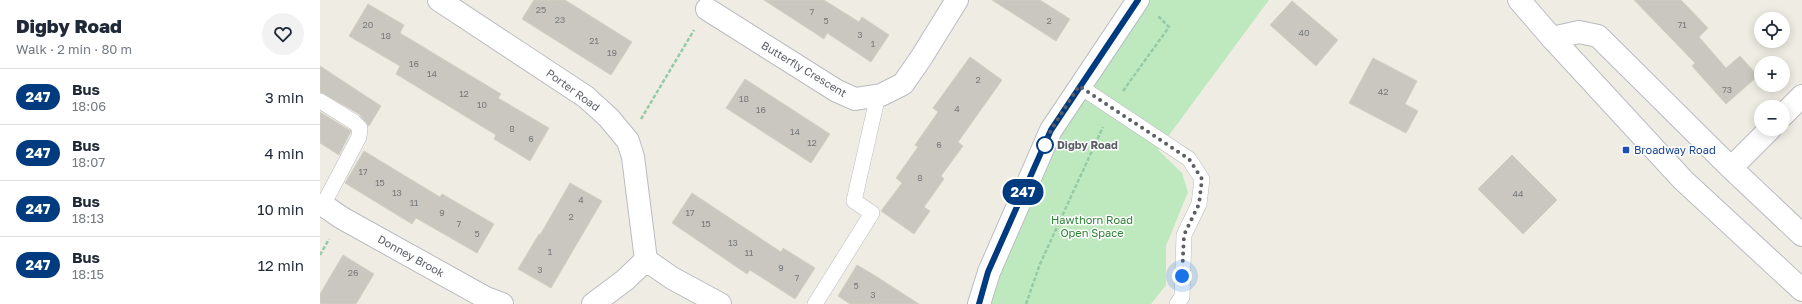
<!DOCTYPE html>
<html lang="en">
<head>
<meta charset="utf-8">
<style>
  :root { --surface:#fff; --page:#f2f2f3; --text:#1f2937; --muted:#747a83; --line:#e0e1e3 }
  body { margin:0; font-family:"Golos Text",sans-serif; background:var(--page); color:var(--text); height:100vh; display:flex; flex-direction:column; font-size:15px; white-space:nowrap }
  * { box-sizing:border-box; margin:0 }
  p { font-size:13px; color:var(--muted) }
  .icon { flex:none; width:22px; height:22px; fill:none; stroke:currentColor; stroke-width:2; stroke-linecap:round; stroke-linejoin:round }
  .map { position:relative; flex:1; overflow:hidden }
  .details { display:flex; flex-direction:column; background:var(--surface); width:320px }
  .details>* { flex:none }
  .badge { padding:0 8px; border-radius:13px; font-size:14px; line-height:26px }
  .fabs { position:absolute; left:1434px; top:12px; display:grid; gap:8px }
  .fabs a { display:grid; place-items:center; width:36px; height:36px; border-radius:50%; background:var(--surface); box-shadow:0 2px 10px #0003; font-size:20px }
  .you { position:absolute; width:20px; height:20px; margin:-10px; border:3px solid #fff; border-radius:50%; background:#1a73e8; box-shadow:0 0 0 6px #1a73e833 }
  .map>.badge { position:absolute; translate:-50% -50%; box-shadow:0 0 0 2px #fff }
  .round { display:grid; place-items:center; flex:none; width:42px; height:42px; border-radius:21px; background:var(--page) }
  .summary { display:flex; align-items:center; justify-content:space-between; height:68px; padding:0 16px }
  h1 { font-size:19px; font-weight:800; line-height:30px }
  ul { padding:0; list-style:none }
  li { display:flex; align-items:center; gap:12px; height:56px; padding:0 16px; border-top:1px solid var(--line) }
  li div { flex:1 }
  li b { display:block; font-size:15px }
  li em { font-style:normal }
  li .badge { min-width:44px; font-weight:700; text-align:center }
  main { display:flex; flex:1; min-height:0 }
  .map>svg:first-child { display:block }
  .green { fill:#bee9bf }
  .building { fill:#cac7c0; stroke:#d4cfc1 }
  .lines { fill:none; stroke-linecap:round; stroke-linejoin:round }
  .lane-casing { stroke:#b8bbc1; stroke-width:16 }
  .street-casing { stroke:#b8bbc1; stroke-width:24 }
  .secondary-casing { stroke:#b9bcc3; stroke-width:24 }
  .path { stroke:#96caa7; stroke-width:2.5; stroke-dasharray:4 2; stroke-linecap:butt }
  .lane { stroke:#fff; stroke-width:15 }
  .street { stroke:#fff; stroke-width:22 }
  .secondary { stroke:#fff; stroke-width:22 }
  .line-casing { stroke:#fff; stroke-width:9 }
  .line { stroke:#003b80; stroke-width:6 }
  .walk { stroke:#5b5f65; stroke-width:4; stroke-dasharray:0 7.2 }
  .stop-dot { fill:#fff; stroke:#003b80; stroke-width:2 }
  .transit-dot { fill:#1a4fb4; stroke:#fff; stroke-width:1.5 }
  .labels { text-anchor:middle; stroke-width:3; stroke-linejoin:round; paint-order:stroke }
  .number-label { font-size:9px; fill:#77797c }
  .street-label { font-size:11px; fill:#5b5f65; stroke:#fff }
  .stop-label { font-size:11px; font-weight:bold; fill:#5b5f65; stroke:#fff; text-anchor:start }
  .transit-label { font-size:11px; fill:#164399; stroke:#fff; text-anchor:start }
  .park-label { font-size:11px; fill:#2d8235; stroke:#fff }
</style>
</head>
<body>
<main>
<section class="details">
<div class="summary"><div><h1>Digby Road</h1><p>Walk · 2 min · 80 m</p></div><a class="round"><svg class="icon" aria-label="heart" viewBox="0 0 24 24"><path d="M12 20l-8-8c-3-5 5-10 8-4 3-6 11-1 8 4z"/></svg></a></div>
<ul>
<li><span class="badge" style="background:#003b80;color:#fff">247</span><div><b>Bus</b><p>18:06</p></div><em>3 min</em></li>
<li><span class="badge" style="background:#003b80;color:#fff">247</span><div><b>Bus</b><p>18:07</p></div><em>4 min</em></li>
<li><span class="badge" style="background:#003b80;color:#fff">247</span><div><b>Bus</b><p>18:13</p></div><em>10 min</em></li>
<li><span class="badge" style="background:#003b80;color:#fff">247</span><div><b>Bus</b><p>18:15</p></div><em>12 min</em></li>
</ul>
</section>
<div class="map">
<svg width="1482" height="304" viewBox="0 0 1482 304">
  <rect width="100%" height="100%" fill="#efede3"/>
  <path class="green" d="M818,0H949L838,150L862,173L868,192L846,246V285L831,304H659L702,194Z"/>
  <path class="building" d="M214,0H245L312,42L291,75L202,19Z
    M444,0H504L539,22L542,17L569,35L551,62L507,33L504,39Z
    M672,0H720L750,19L736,41Z
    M1314,0H1361L1388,28L1379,37L1406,68L1420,56L1438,76L1406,104L1372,66L1375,63Z
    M972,1L1018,40L996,66L950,25Z
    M48,4L84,25L80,33L181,94L178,98L229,128L210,161L174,139L176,135L76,74L80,66L29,36Z
    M650,57L682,80L638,142L643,146L621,176L624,179L604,207L610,211L594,234L561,211L582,183L576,178L598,147L595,145L618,112L613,108Z
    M1053,58L1097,81L1085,104L1098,111L1086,133L1029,103Z
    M0,66L61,106L49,126L39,114L0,92Z
    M425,79L510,134L491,163L406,108Z
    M0,112L31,131L19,155L0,143Z
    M44,151L120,197L122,194L174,224L157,253L96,218L92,224L25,183Z
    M1192,155L1237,200L1203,234L1158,189Z
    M250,183L282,201L231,288L198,269L219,234L220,235Z
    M372,193L461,252L463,248L495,268L475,299L430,270L427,274L352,223Z
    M23,255L54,274L36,304H0V294Z
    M537,265L554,275L599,304H530L518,296Z"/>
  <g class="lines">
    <g class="lane-casing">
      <path id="lane" d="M759,86L869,159L882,179L879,204L864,235L862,297L857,304
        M0,101L34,122L40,128L39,137L3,205
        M495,304L552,213L534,201L558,95"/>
    </g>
    <g class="street-casing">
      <path id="street" d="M119,0L266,97L289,118L308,141L313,157L326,260L352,278L400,304
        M387,9L517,91L535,99L561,95L583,84L601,58L637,0
        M1232,38L1259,32L1278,36L1411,168L1482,235
        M1463,115L1482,96
        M1411,168L1450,129
        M3,205L22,218L166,298L182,304
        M273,304L305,280L326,260"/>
    </g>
    <g class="secondary-casing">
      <path id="secondary" d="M1199,0L1232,38L1363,180L1482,290
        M659,304L669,272L731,130L818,0"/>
    </g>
    <path class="path" d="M803,91L849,27L838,16
      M321,119L374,30
      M0,255L9,239
      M706,304L720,264L783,127"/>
    <use href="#lane" class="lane"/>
    <use href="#street" class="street"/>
    <use href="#secondary" class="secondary"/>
  </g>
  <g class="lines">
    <g class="line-casing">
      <path id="line" d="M659,304L668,272L731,130L818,0"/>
    </g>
    <use href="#line" class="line"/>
    <path class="walk" d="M725,145L731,130L759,86L869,159L882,179L879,204L864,235L862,276"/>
  </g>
  <circle class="stop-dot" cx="725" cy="145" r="8"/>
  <rect class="transit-dot" x="1302" y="146" width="8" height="8" rx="2"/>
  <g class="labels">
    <g class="number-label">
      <text x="221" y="13">25</text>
      <text x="492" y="15">7</text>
      <text x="240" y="23">23</text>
      <text x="506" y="24">5</text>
      <text x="729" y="24">2</text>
      <text x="48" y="28">20</text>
      <text x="1362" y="28">71</text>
      <text x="984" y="36">40</text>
      <text x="540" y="38">3</text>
      <text x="66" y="39">18</text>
      <text x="274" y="44">21</text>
      <text x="553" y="47">1</text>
      <text x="292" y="56">19</text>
      <text x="94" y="67">16</text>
      <text x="112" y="77">14</text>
      <text x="658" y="83">2</text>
      <text x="1407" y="93">73</text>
      <text x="1063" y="95">42</text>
      <text x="144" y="97">12</text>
      <text x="424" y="102">18</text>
      <text x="162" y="108">10</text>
      <text x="637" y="112">4</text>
      <text x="441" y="113">16</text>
      <text x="192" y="132">8</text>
      <text x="475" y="135">14</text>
      <text x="211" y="142">6</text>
      <text x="492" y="146">12</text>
      <text x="619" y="148">6</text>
      <text x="43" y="175">17</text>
      <text x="600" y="181">8</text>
      <text x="60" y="186">15</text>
      <text x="77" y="196">13</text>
      <text x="1198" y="197">44</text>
      <text x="261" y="203">4</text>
      <text x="94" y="206">11</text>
      <text x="122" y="216">9</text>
      <text x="370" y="216">17</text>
      <text x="251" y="220">2</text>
      <text x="139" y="227">7</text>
      <text x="386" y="227">15</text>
      <text x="157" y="237">5</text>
      <text x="413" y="246">13</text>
      <text x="230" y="255">1</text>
      <text x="429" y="256">11</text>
      <text x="461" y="271">9</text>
      <text x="220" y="273">3</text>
      <text x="33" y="276">26</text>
      <text x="477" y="281">7</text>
      <text x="536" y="289">5</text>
      <text x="553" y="298">3</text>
    </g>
    <g class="street-label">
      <text transform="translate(484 69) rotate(31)" y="4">Butterfly Crescent</text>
      <text transform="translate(253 90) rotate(36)" y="4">Porter Road</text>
      <text transform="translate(91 256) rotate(29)" y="4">Donney Brook</text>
    </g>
    <g class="stop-label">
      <text x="737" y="149">Digby Road</text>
    </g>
    <g class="transit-label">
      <text x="1314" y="154">Broadway Road</text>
    </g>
    <g class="park-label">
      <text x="772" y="224">Hawthorn Road<tspan x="772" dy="13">Open Space</tspan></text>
    </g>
  </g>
</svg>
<div class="fabs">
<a><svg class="icon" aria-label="locate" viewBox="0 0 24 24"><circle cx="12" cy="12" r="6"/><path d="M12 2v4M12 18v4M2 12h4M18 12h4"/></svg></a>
<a>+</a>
<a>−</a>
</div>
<div class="you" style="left:862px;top:276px"></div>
<b class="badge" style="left:703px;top:192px;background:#003b80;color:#fff">247</b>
</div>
</main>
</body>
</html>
